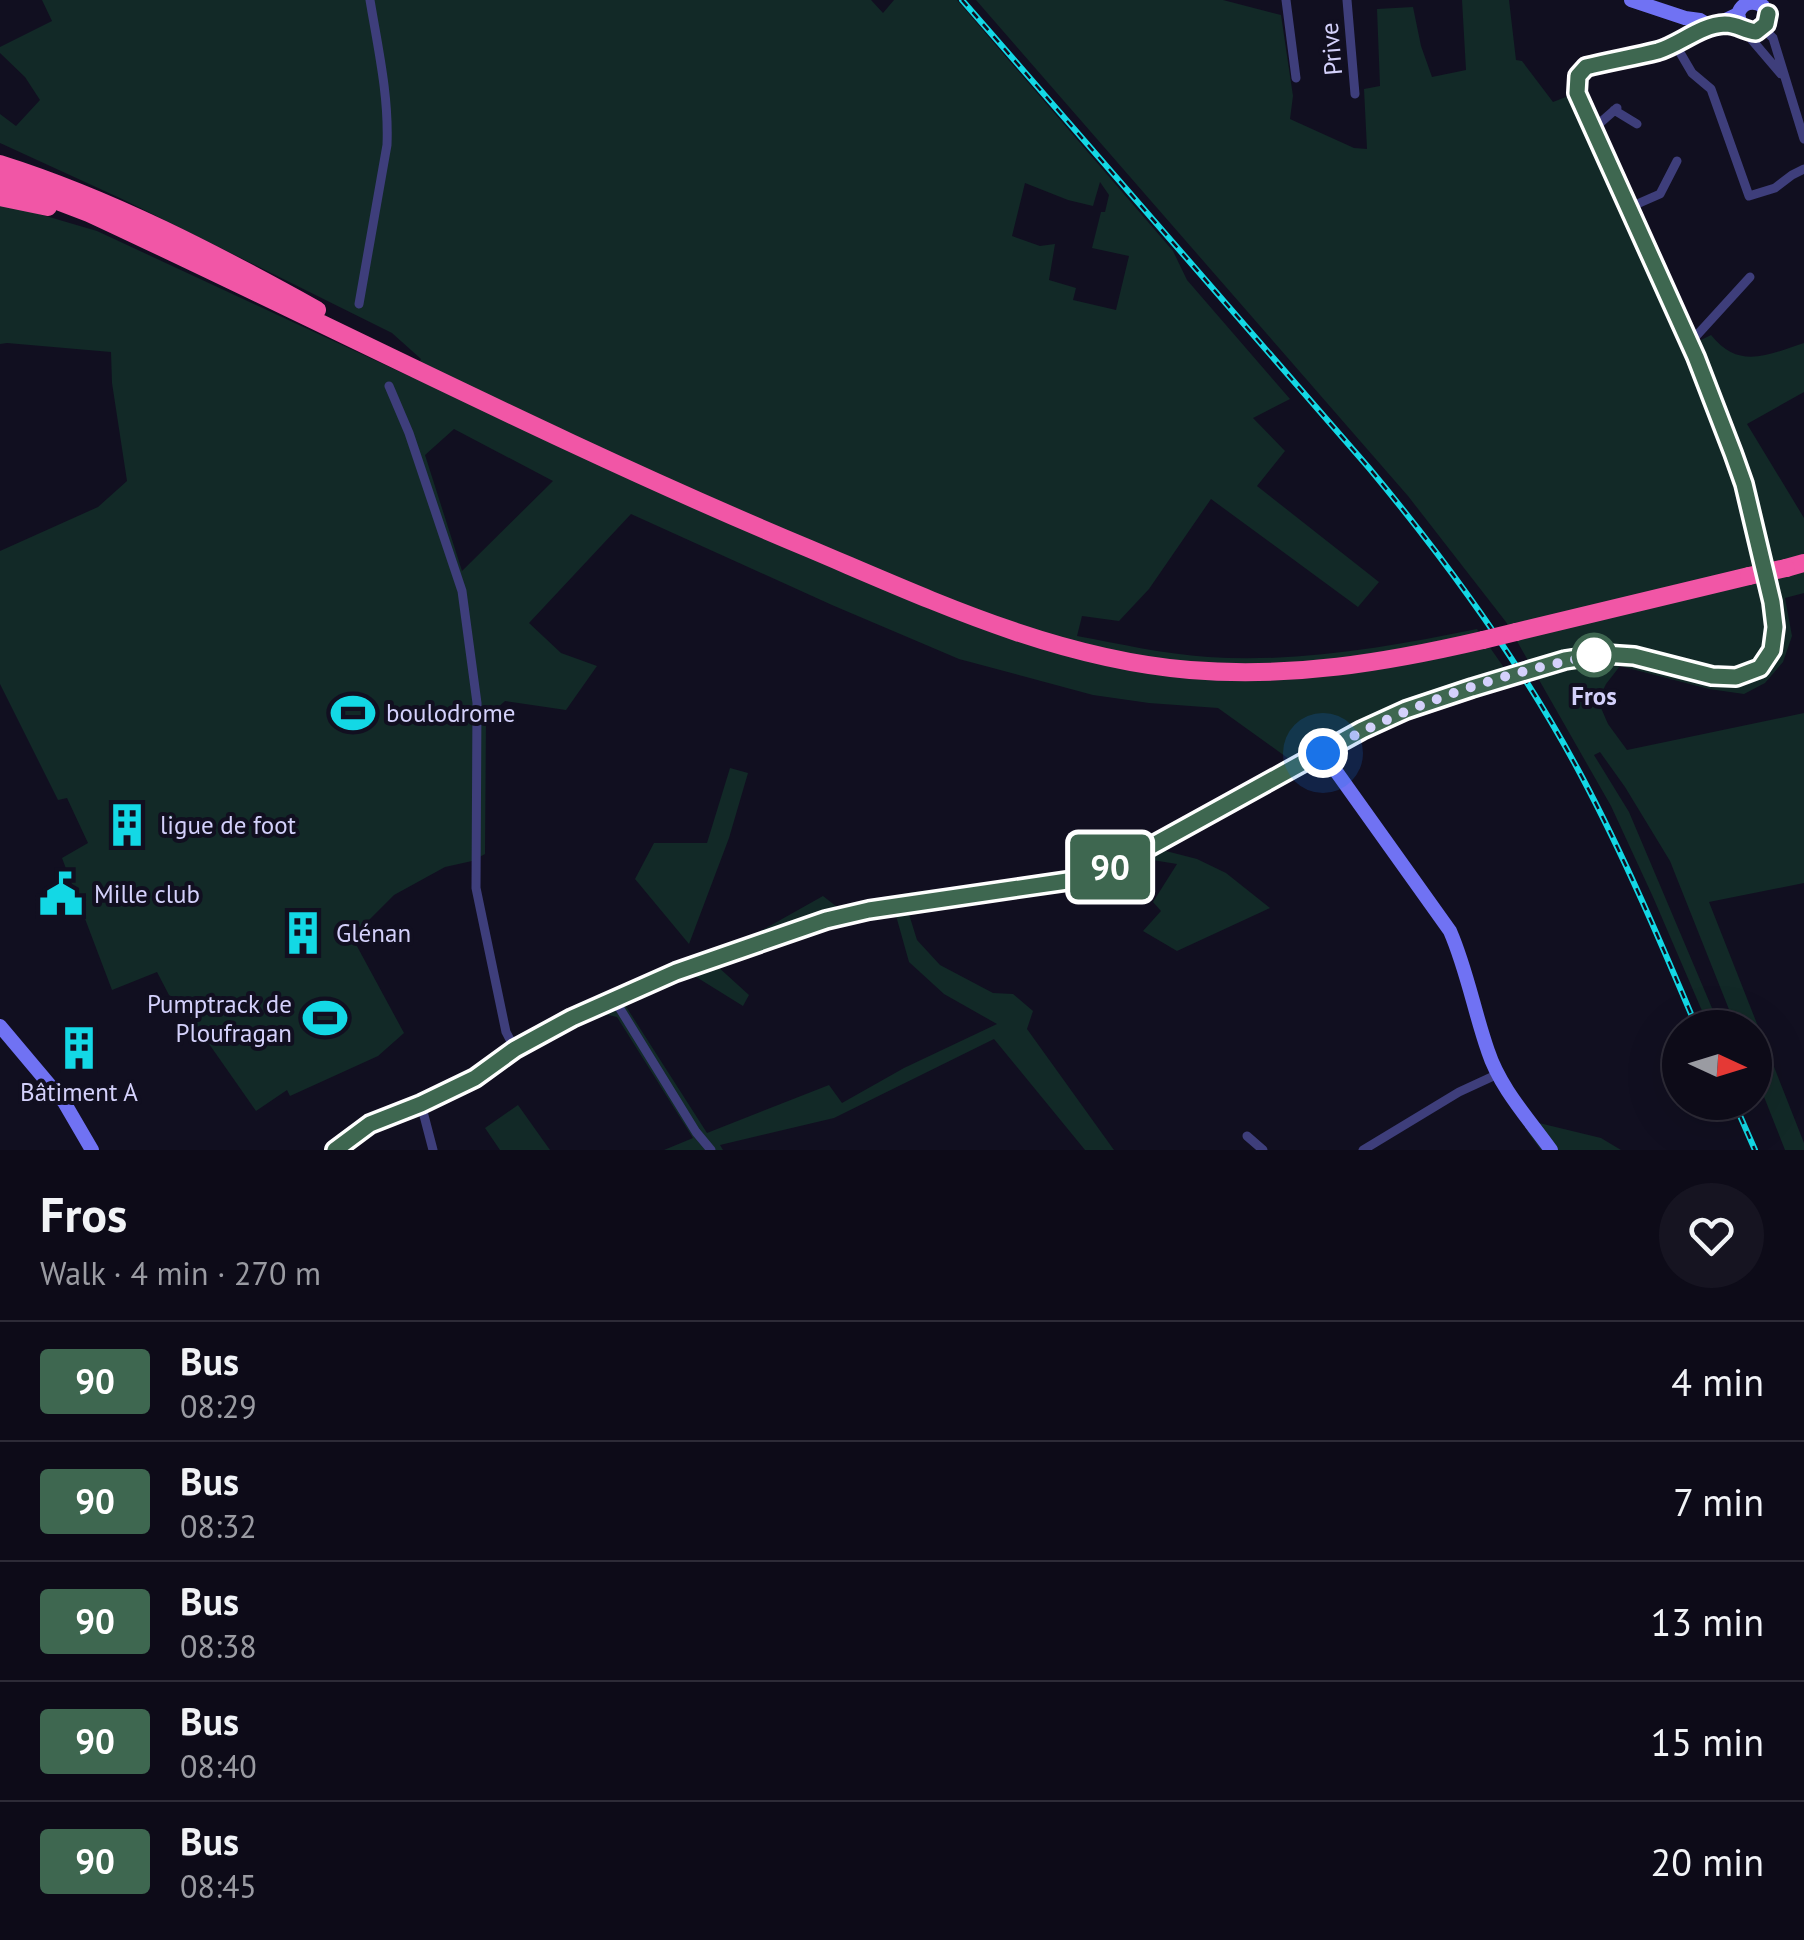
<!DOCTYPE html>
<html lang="en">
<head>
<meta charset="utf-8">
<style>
  :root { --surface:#0d0b18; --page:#161421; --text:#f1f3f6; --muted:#9a9ba2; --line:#2d2b37 }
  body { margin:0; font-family:"PT Sans",sans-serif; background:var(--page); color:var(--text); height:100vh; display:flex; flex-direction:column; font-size:38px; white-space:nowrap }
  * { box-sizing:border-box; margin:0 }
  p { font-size:32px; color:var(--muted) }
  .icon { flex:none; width:55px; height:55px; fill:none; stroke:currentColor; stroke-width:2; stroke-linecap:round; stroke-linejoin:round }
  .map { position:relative; height:1150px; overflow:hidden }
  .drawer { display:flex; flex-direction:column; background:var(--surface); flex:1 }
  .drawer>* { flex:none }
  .badge { padding:0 20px; border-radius:8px; font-size:35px; line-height:65px }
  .needle { width:65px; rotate:94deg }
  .fabs { position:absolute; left:1662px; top:1010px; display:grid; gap:20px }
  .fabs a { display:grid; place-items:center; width:110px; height:110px; border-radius:50%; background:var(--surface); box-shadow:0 10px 40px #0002,0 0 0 2px var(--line); font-size:50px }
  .you { position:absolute; width:50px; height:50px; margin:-25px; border:8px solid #fff; border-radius:50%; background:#1a73e8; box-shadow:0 0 0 15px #1a73e833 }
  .map>.badge { position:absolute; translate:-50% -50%; box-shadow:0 0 0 5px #fff }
  .round { display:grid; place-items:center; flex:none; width:105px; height:105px; border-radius:52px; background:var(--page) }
  .head { display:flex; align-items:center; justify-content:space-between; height:170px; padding:0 40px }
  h1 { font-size:48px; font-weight:700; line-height:75px }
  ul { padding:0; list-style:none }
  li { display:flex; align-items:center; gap:30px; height:120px; padding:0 40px; border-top:2px solid var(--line) }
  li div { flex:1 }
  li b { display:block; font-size:38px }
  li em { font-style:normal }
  li .badge { min-width:110px; font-weight:700; text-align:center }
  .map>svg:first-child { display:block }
  .green { fill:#122927; fill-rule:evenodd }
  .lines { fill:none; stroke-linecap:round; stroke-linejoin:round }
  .street { stroke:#3e3e7b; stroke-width:9 }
  .secondary { stroke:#7072f3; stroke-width:14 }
  .highway { stroke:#f156a6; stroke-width:18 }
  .rail-casing { stroke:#13d8e5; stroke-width:6 }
  .rail { stroke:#110f20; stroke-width:2.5; stroke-dasharray:8; stroke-linecap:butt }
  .secondary-bridge { stroke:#7072f3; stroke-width:14 }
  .highway-bridge { stroke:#f156a6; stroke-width:18 }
  .line-casing { stroke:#fff; stroke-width:22 }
  .line { stroke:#3e6750; stroke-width:15 }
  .walk { stroke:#d4d1fb; stroke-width:10; stroke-dasharray:0 18 }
  .stop-dot { fill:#fff; stroke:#3e6750; stroke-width:5 }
  .labels { text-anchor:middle; stroke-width:8; stroke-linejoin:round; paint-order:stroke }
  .street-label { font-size:25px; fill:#d4d1fb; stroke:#110f20 }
  .stop-label { font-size:25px; font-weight:bold; fill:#d4d1fb; stroke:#110f20 }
  .poi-label { font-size:25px; fill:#d4d1fb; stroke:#110f20; text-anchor:start }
</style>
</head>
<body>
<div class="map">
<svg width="1804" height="1150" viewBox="0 0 1804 1150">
  <rect width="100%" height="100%" fill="#110f20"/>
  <path class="green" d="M42,0H871L883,13L894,0H957L1173,251L1187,280L1290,399L1253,418L1285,451L1257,486L1379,582L1358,607L1211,499L1149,589L1119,621L1082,616L1077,636C1120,644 1164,654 1208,657C1297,663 1390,647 1477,629L1514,682L1424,709L1411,701L1312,752L1323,764L1162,850L1197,859L1226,873L1270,908L1177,951L1143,931L1161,911L1153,902L1177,864L1146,859L1134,847L1289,759L1218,708L1149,703L1093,695L959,659L832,605L631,514L529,623L561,653L597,666L566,710L505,701L486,718L485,854L472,861L445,867L394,895L352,937L404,1033L378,1056L290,1096L287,1090L256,1111L179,1001L169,995L157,972L112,990L62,858L88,843L67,798L58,800L0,684V551L98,507L127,481L112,383L111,352L7,343L0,344V190L22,209L97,231L411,377L421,359L392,333L122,199L0,143V114L16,126L40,100L25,77L0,53V47L52,21ZM1100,182L1109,195L1105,212H1101L1092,248L1129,256L1116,310L1073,300L1076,288L1049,280L1055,244L1040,246L1012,236L1025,183L1068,200L1093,206ZM454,429L553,481L462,571L425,455Z
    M976,0H1223L1281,15L1293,96L1290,119L1354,148L1367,149L1364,89L1380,86L1377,9L1413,7L1421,46L1432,77L1466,70L1462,0H1509L1516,60L1522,61L1553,102L1571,95L1681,350L1711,335C1739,370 1767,355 1804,343V392L1747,424L1804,518V593L1785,598L1792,636L1783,662L1765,683L1744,694L1709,689L1620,666L1606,684L1598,701L1608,724L1627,750L1804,713V883L1709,902L1804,1143V1150H1785L1755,1074V1028L1736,1027L1670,861L1625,787L1600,752L1594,755L1629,812L1720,1027H1709L1653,897L1611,806L1506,622L1408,496Z
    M730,768L748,773L729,838L689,944L635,879L654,843H707Z
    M1020,880L1031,894L908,911L917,940L940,965L993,993L1013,994L1033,1011L1027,1029L1114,1150H1085L994,1039L834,1118L720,1145L723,1150H664L693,1138L617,1017L604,1014L523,1053L516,1037L613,991L625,1005L707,1133L829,1085L842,1103L904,1068L997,1024L944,994L909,962L895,912L832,927L716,965L749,995L743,1006L693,975L686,961L757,933L823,896L837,907L913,892Z
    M518,1105L550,1150H500L485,1128Z
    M1539,1123L1601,1138L1621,1150H1541L1527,1131Z"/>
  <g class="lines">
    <path class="street" d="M1286,0L1296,78
      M1347,0L1355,94
      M1763,28L1773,38L1804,139
      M1747,31L1752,40L1781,74
      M1675,44L1692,73L1711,89L1749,196L1775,188L1792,175L1804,169
      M1614,110L1637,124
      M1591,126L1601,122L1617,108
      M1628,208L1660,194L1677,161
      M359,304L387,145C389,96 378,48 370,0
      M1689,340L1698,334L1750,277
      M389,386L409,433L462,591L477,703L476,888L506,1032L515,1049
      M614,999L696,1132L711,1150
      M421,1104L433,1150
      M1247,1136L1263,1150
      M1363,1150L1459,1092L1498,1074"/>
    <path class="secondary" d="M1631,0L1685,18L1700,20L1710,26L1715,25
      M1558,663C1582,655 1608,652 1633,656C1669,660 1727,691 1758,668C1789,646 1769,590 1762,560C1756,535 1751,510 1744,486C1724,418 1694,352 1665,288C1635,223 1606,158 1577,93L1579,76L1586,67L1660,51L1738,14C1742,2 1753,0 1763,6L1768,20L1763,28L1751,32L1741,26L1738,14
      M1323,753L1450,931C1467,970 1474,1011 1488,1051C1500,1088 1529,1119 1551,1150
      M0,1026L64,1102L92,1150
      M335,1150L370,1124L421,1104L475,1078L515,1049L572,1018L676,973L826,921L869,910L1074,879L1103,870L1137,854L1362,731L1405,711L1472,687"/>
    <path class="highway" d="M0,164C111,199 216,254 317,310
      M0,179L89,213C330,325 565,447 810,549C933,601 1056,659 1190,670C1292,678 1384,663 1483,640
      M0,197L48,207
      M1786,568L1804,563
      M1516,632L1749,576"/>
    <g class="rail-casing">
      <path id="rail" d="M962,0L1369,468C1449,564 1523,666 1582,777C1625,858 1661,943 1697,1028
        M1734,1102L1755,1150"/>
    </g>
    <use href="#rail" class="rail"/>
    <path class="secondary-bridge" d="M1472,687L1558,663"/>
    <path class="highway-bridge" d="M1749,576L1786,568
      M1483,640L1516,632"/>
  </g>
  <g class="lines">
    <g class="line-casing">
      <path id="line" d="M335,1150L370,1124L421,1104L475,1078L515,1049L572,1018L676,972L826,920L869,910L1074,880L1102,870L1137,854L1362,730L1406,710L1472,688L1565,660L1604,654L1634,656L1712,676L1736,677L1760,668L1772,650L1775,627L1772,602L1744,484L1733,453L1696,357L1577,93L1578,76L1586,67C1610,61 1634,57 1658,51C1681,44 1700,25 1725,24C1738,24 1744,31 1756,32L1766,24L1768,14"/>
    </g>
    <use href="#line" class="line"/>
    <path class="walk" d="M1323,753C1406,704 1509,670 1604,654L1594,655"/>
  </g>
  <defs>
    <g id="stadium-bare" transform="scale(3.45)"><path d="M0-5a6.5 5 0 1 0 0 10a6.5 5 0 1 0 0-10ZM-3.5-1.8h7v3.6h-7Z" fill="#13d8e5" stroke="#110f20" stroke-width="2.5" paint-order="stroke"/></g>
    <g id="building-bare" transform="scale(3.45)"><path d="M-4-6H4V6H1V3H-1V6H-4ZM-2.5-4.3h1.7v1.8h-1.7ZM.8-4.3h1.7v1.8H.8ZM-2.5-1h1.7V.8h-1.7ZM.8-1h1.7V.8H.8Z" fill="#13d8e5" stroke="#110f20" stroke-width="2.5" paint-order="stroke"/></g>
    <g id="civic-bare" transform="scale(3.45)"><path d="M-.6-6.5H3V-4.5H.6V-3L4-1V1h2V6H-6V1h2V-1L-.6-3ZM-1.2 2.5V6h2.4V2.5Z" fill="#13d8e5" stroke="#110f20" stroke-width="2.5" paint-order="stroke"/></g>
  </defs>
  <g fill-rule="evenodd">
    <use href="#stadium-bare" x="353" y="713"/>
    <use href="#building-bare" x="127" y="825"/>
    <use href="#civic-bare" x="61" y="894"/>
    <use href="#building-bare" x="303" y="933"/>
    <use href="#stadium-bare" x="325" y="1018"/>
    <use href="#building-bare" x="79" y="1048"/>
  </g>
  <circle class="stop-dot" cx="1594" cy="655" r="20"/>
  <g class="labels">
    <g class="street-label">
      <text transform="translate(1331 49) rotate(-95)" y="9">Prive</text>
    </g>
    <g class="stop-label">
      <text x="1594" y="705">Fros</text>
    </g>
    <g class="poi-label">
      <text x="386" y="722">boulodrome</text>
      <text x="160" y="834">ligue de foot</text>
      <text x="94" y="903">Mille club</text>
      <text x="336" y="942">Glénan</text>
      <text x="292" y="1013" text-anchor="end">Pumptrack de<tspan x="292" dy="29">Ploufragan</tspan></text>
      <text x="79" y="1101" text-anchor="middle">Bâtiment A</text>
    </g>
  </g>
</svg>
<div class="fabs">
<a><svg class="needle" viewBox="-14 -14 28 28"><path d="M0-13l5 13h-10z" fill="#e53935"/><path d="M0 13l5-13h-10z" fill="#9a9ba2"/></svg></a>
</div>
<div class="you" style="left:1323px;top:753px"></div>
<b class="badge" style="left:1110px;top:867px;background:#3e6750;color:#fff">90</b>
</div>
<section class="drawer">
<div class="head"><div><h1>Fros</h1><p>Walk · 4 min · 270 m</p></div><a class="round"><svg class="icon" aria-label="heart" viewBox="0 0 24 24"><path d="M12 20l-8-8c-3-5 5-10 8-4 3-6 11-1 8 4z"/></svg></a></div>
<ul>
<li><span class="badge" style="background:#3e6750;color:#fff">90</span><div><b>Bus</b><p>08:29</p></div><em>4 min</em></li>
<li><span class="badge" style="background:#3e6750;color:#fff">90</span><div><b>Bus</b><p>08:32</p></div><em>7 min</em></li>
<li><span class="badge" style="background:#3e6750;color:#fff">90</span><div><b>Bus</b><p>08:38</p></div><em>13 min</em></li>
<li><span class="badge" style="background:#3e6750;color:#fff">90</span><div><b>Bus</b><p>08:40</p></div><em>15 min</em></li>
<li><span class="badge" style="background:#3e6750;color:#fff">90</span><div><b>Bus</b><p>08:45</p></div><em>20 min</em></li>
</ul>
</section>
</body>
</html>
